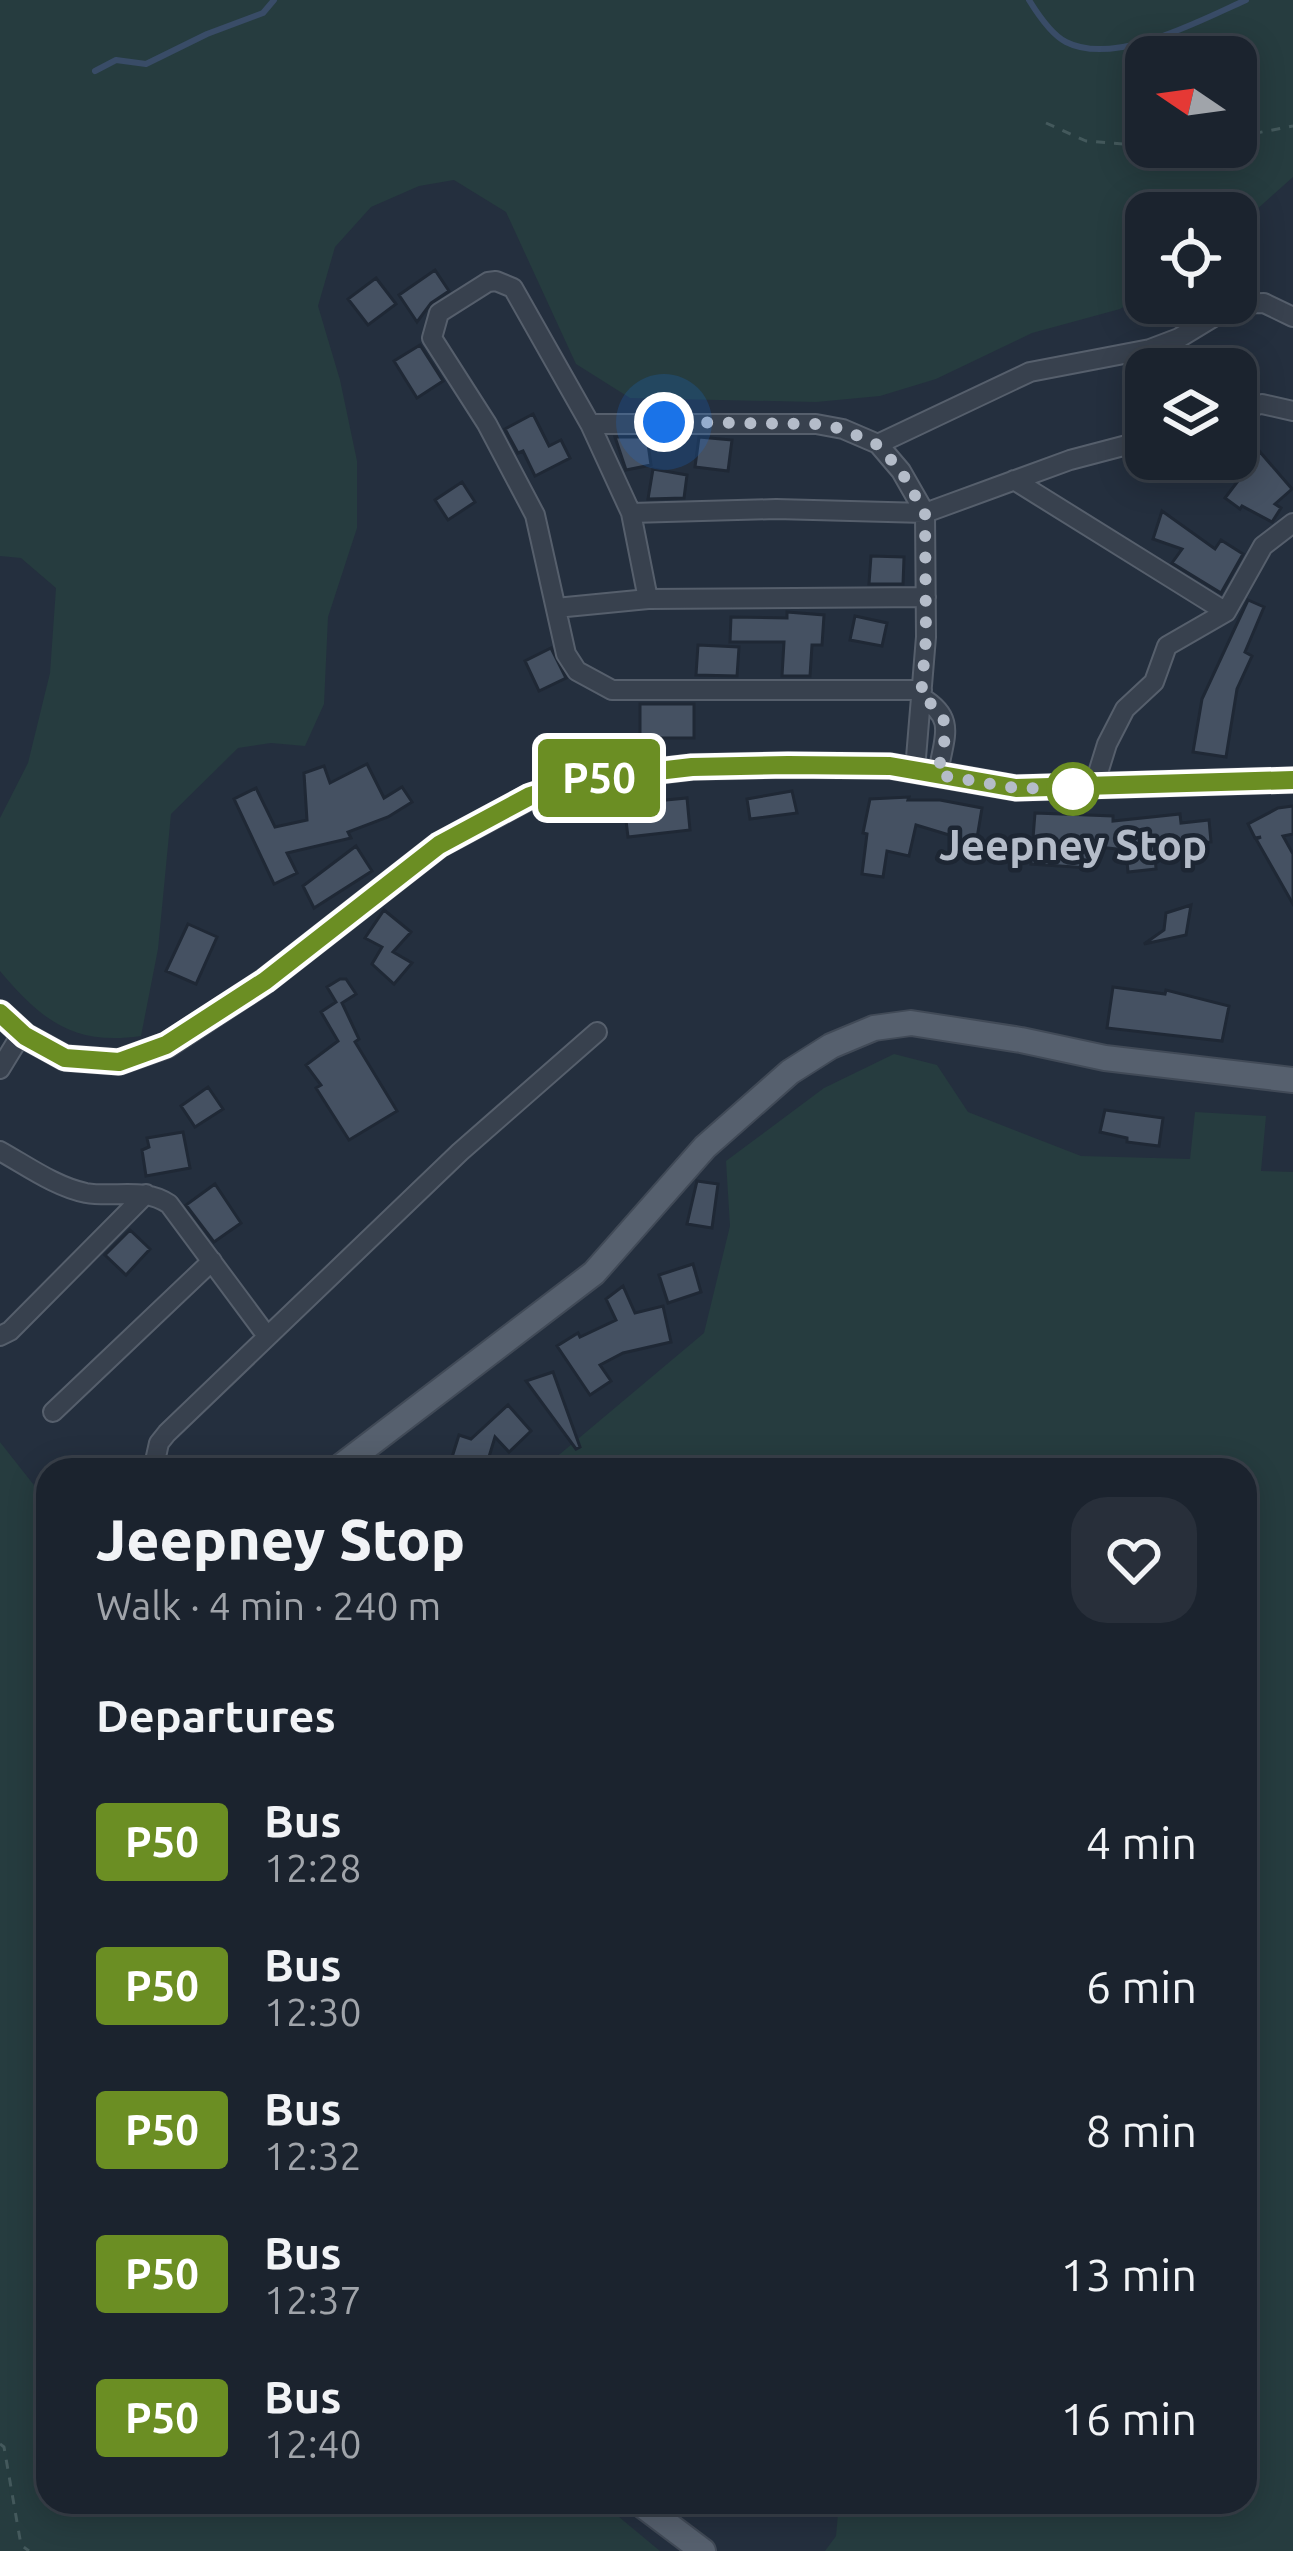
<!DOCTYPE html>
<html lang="en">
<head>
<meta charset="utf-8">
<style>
  :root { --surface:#1b232e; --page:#282f3a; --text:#f1f3f6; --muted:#a0a4aa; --line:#39404a }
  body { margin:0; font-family:Ubuntu,sans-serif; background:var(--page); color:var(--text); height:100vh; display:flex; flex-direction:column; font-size:45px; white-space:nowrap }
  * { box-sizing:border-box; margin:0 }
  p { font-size:39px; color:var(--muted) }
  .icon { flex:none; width:66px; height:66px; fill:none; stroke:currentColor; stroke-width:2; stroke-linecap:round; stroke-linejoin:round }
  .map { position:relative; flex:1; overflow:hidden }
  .sheet { position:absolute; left:36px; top:1458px; width:1221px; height:1056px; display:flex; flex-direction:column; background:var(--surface); border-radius:36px; box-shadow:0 6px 30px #0003,0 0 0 3px var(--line) }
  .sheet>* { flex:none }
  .badge { padding:0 24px; border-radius:9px; font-size:42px; line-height:78px }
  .needle { width:78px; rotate:283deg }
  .buttons { position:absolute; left:1125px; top:36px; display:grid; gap:24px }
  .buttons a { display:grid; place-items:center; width:132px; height:132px; border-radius:24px; background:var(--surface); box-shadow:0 6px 30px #0003,0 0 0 3px var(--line); font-size:60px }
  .you { position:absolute; width:60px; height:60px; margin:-30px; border:9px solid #fff; border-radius:50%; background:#1a73e8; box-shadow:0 0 0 18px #1a73e833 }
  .map>.badge { position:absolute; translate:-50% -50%; box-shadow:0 0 0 6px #fff }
  h2 { padding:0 60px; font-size:45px; line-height:108px }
  .round { display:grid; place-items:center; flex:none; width:126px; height:126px; border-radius:36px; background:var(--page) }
  .overview { display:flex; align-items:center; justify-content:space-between; height:204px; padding:0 60px }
  h1 { font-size:57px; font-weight:800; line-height:90px }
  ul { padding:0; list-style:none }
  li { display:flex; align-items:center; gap:36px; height:144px; padding:0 60px }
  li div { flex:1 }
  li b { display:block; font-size:45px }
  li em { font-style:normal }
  li .badge { min-width:132px; font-weight:700; text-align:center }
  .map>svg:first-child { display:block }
  .green { fill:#263c3f; fill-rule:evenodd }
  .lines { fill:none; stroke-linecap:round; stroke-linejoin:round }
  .stream { stroke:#394c67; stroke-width:6 }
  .building { fill:#455162; stroke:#1f2835; stroke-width:3 }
  .minor-casing { stroke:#565f6c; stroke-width:22 }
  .major-casing { stroke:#414a57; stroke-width:28 }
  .path { stroke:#44595c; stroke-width:3; stroke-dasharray:9 9; stroke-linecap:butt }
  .minor { stroke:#38414e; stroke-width:18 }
  .major { stroke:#56606e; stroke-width:24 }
  .line-casing { stroke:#fff; stroke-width:27 }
  .line { stroke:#6b8e23; stroke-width:18 }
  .walk { stroke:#b4bcc9; stroke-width:12; stroke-dasharray:0 21.6 }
  .stop-dot { fill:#fff; stroke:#6b8e23; stroke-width:6 }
  .labels { text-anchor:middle; stroke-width:9; stroke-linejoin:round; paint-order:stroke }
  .stop-label { font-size:42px; font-weight:bold; fill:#b4bcc9; stroke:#1d2633 }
</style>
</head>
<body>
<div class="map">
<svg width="1293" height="2551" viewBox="0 0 1293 2551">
  <rect width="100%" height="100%" fill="#242f3e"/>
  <path class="green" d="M0,0H1293V177L1236,228V213H1146V293L1120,309L1032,333L936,379L880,396L816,402L630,398L576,364L506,212L454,180L419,186L371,207L335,247L318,306L340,380L357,461V528L328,617L324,704L305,746L271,743L238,748L171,814L158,949L141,1036C74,1046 41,1020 0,971V818L28,763L50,673L56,588L21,558L0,556ZM1236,57V147H1146V57Z
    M894,1054L937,1065L968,1112L1081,1156L1190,1159L1195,1112L1266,1116L1261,1171L1293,1172V2551H825L836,2536L839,2502H1245V1470H541L704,1333L730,1226L726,1161L824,1088Z
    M0,1442L48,1503V2502H601L660,2551H0Z"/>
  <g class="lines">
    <path class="stream" d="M1029,0C1037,13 1052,35 1066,42C1115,67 1201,20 1246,0
      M95,71L116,60L146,64L207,34L263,13L274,0"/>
  </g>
  <path class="building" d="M435,270L449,291L431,303L417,322L399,295Z
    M376,278L396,304L368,325L348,299Z
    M420,345L443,381L417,398L394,361Z
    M533,414L549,446L561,440L570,458L535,476L523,451L518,453L505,429Z
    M615,437H647L651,465L626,470Z
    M699,437L732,440L728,471L695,467Z
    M1260,452L1292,489L1275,504L1281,508L1272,522L1242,506L1240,509L1225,498Z
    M653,469L687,475L684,498L648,499Z
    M462,482L475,502L448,520L435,500Z
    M1162,511L1215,549L1221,540L1243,554L1221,593L1172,563L1182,549L1153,539Z
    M871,556L904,557L903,584H869Z
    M1248,600L1264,607L1245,652L1252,656L1237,689L1226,757L1193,752L1202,699Z
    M787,612L824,615L822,645H812L810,676H782L784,642H730L731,617L787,618Z
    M855,616L887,623L882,646L850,640Z
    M698,645L739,647L737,676L696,675Z
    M551,648L566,678L539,691L525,661Z
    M640,704H694V738H640Z
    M367,764L384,798L402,787L412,802L388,817L348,832L351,838L287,853L297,873L274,884L234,799L256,788L275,827L307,820L304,773L324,766L330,783Z
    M792,791L797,813L750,819L747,799Z
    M909,797L908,800H940L982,808L976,844L955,841L956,837L916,825L909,856L887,851L883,877L862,874L867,834L863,833L870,799Z
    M687,798L690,830L628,837L624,804Z
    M1293,806V834L1283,836L1293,854V904L1256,839L1261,837L1255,838L1248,824L1278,808Z
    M1035,813L1113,816V821L1180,814L1181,823L1209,820L1211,842L1188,844V839L1154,844L1156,869L1128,872L1126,850L1090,846L1089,868L1031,864Z
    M356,846L372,871L314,908L303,886Z
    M1191,905L1186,935L1144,944L1164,930L1166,913Z
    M384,910L411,932L393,952L412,963L394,984L372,964L382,947L365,938Z
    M188,924L217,937L196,984L166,971Z
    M340,979H346L356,994L342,1003L359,1039L355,1042L397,1111L349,1140L316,1088L321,1085L306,1065L338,1041L321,1012L336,1002L327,987Z
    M1113,987L1165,994L1166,990L1229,1006L1222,1041L1107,1028Z
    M208,1087L223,1109L195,1127L181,1106Z
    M1105,1110L1163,1118L1159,1146L1127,1142V1138L1100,1132Z
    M183,1132L190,1168L146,1176L142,1150L149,1147L147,1138Z
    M697,1181L718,1184L712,1228L687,1224Z
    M215,1184L241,1223L214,1242L186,1205Z
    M130,1230L150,1249L126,1275L105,1255Z
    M693,1264L701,1292L668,1303L659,1275Z
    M623,1286L635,1313L663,1306L671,1342L623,1353L600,1365L611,1381L590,1395L557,1346L578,1333L580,1337L616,1320L606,1299Z
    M553,1372L580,1447L576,1449L526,1381Z
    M508,1405L531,1431L509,1452L495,1437L485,1470H448L459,1435L471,1439Z"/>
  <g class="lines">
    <g class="minor-casing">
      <path id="minor" d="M1236,409L1262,404L1293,411
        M590,424H816L843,429L878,444L901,471L925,513L926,637L915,770
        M878,444L1030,372L1150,349L1179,338L1235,304L1264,303L1293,317
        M1014,480L1226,612
        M631,513L776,509L925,513L1070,460L1146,440
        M556,608L648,599
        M922,690H612L577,671L566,654L535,515L487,424L432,338L439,313L488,282L496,281L513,288L590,424L631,513L648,599L926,597
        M921,697C958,719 943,737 938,775
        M1093,789L1107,744L1125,709L1154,682L1167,646L1226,612L1263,546L1293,523
        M0,1069L22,1033
        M0,1151C27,1166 56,1187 86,1193C115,1198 144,1187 169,1204L267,1336
        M0,1336L10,1331L146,1194
        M53,1412L212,1261
        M153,1470L159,1443L167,1433L460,1152L597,1032"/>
    </g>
    <g class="major-casing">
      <path id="major" d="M0,1013L25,1036L65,1058L119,1062L167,1045L265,981L439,845L531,796L581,780L692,767L787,765L890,766L1016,788L1293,780
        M336,1470L594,1273L705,1147L790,1072L831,1046L874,1028L911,1023L1021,1040L1105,1058L1293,1080
        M638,2502L703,2551"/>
    </g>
    <path class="path" d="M1046,123L1086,141L1146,146
      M1236,137L1293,126
      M0,2444L4,2447L21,2545L29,2551"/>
    <use href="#minor" class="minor"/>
    <use href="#major" class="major"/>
  </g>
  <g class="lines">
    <g class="line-casing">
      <path id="line" d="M0,1013L25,1036L65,1058L119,1062L166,1045L265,981L439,845L530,796L580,780L692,767L788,765L890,766L1016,788L1293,780"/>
    </g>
    <use href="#line" class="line"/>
    <path class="walk" d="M664,422L816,424L843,429L878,445L901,471L925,513L926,638L921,697C958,719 943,737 938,775L1016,788L1073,789"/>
  </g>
  <circle class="stop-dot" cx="1073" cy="789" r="24"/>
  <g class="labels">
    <g class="stop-label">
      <text x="1073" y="860">Jeepney Stop</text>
    </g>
  </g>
</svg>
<div class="buttons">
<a><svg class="needle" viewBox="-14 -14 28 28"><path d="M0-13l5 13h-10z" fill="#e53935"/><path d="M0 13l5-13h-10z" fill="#a0a4aa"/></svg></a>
<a><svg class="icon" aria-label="locate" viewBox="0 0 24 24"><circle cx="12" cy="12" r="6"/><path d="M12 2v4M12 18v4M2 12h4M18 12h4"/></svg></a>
<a><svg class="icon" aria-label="layers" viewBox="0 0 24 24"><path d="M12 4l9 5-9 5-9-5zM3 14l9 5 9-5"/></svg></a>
</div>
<div class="you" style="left:664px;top:422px"></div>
<b class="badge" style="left:599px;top:778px;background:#6b8e23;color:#fff">P50</b>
<section class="sheet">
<div class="overview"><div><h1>Jeepney Stop</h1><p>Walk · 4 min · 240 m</p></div><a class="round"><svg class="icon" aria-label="heart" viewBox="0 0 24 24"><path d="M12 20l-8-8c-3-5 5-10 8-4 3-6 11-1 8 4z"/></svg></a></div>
<h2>Departures</h2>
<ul>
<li><span class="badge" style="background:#6b8e23;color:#fff">P50</span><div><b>Bus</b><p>12:28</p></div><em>4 min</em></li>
<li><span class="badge" style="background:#6b8e23;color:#fff">P50</span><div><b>Bus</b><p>12:30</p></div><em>6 min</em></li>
<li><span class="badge" style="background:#6b8e23;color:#fff">P50</span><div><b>Bus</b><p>12:32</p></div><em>8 min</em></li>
<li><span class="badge" style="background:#6b8e23;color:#fff">P50</span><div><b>Bus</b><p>12:37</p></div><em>13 min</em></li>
<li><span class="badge" style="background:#6b8e23;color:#fff">P50</span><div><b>Bus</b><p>12:40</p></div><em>16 min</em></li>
</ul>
</section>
</div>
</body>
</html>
